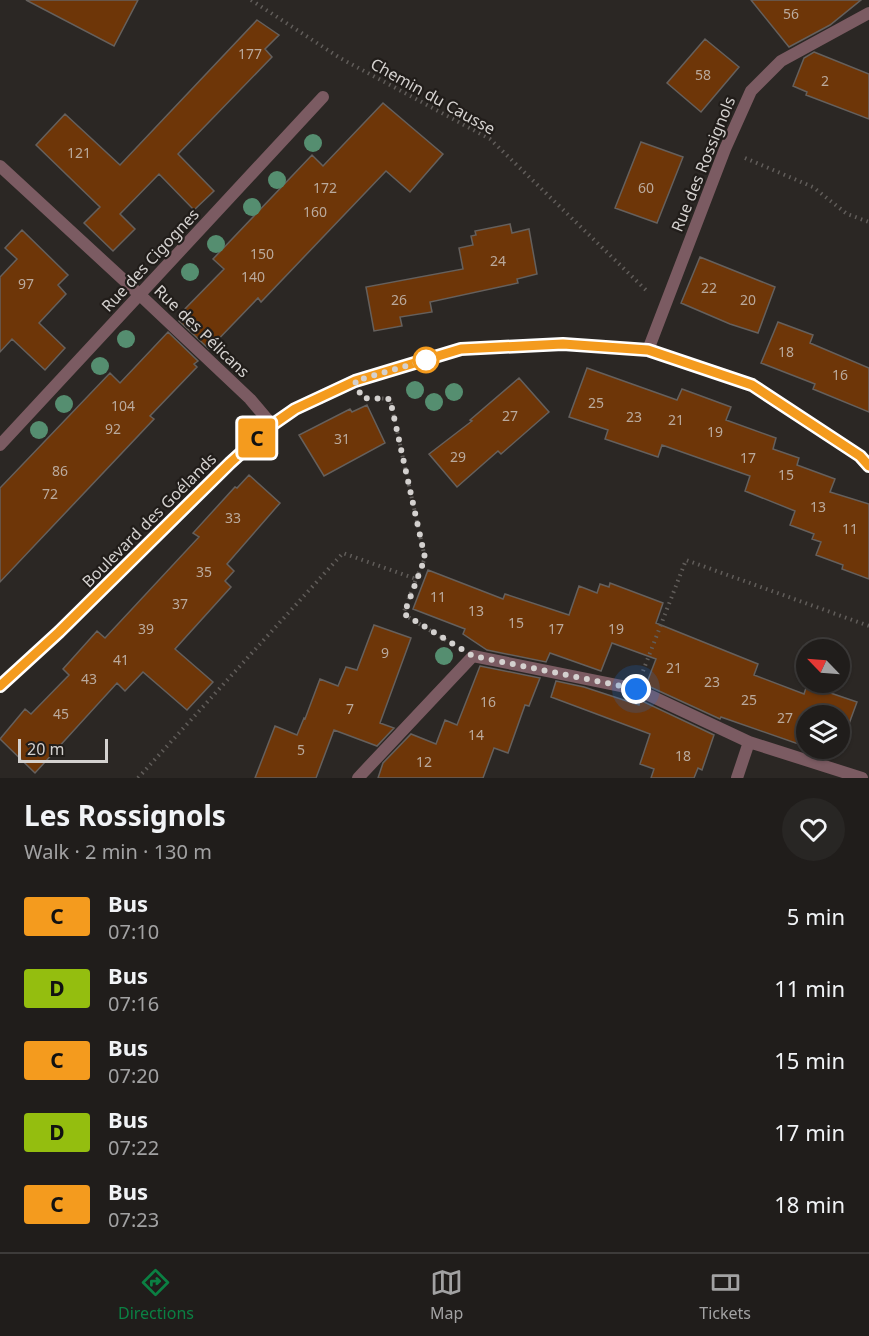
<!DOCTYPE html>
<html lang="en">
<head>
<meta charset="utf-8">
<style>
  :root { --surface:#201d1b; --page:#282624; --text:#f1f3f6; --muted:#a2a2a3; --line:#3d3b3a; --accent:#0b8043 }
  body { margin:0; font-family:"Noto Sans",sans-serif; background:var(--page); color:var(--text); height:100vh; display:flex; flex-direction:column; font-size:22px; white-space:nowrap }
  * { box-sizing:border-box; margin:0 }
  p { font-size:20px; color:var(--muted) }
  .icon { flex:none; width:33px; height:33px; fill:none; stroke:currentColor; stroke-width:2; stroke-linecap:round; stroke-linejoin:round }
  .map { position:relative; height:778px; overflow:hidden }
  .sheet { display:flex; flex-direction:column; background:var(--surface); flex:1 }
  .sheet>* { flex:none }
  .badge { padding:0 12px; border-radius:4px; font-size:21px; line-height:39px }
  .needle { width:39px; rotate:295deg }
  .tools { position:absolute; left:796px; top:639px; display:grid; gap:12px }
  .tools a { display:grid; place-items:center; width:54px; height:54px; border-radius:50%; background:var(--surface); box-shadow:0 2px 4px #0004,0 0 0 2px var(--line); font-size:30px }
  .scale { position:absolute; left:18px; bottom:15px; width:90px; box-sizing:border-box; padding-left:6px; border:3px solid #d4d1cf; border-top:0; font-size:16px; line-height:21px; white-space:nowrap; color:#d4d1cf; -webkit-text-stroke:4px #211d1a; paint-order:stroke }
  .you { position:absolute; width:30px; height:30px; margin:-15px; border:4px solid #fff; border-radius:50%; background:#1a73e8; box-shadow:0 0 0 9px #1a73e833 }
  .map>.badge { position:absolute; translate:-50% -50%; box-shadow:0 0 0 3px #fff }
  .round { display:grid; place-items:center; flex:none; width:63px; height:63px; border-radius:32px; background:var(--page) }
  .head { display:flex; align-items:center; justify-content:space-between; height:102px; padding:0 24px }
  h1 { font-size:28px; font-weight:700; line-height:45px }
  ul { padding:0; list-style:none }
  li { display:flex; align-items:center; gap:18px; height:72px; padding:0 24px }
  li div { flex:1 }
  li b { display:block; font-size:22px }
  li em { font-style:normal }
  li .badge { min-width:66px; font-weight:700; text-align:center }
  .tabs { display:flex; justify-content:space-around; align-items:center; height:84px; border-top:2px solid var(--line); background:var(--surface); font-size:16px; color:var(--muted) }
  .tabs a { display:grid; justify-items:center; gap:3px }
  .tabs .on { color:var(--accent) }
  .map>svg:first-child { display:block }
  .building { fill:#6e3608; stroke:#65605d; stroke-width:1.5 }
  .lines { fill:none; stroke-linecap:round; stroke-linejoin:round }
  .path { stroke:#615d5a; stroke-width:4; stroke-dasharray:1.5 4.5; stroke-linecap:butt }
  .street { stroke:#7b5b62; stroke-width:12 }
  .tree { fill:#558e70 }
  .line-casing { stroke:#fff; stroke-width:14 }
  .line { stroke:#f49b1e; stroke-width:9 }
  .walk { stroke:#d4d1cf; stroke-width:6; stroke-dasharray:0 10.8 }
  .stop-dot { fill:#fff; stroke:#f49b1e; stroke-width:3 }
  .labels { text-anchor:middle; stroke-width:4.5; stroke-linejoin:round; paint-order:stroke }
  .number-label { font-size:14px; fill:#baaa9d }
  .street-label { font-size:16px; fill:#d4d1cf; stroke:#211d1a }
</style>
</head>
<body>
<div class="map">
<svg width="869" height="778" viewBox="0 0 869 778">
  <rect width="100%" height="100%" fill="#2b2724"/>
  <path class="building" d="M26,0H138L114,46Z
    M751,0H861L830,25L789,47Z
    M257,20L279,35L265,49L272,57L178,154L214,191L194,210L159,174L120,214L135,229L113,251L84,223L100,207L36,145L65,114L120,165Z
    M705,39L739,67L701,112L667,83Z
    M814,52L869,74V119L806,95L807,92L793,86L804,58Z
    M383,103L443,154L410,192L386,171L261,302L258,298L209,349L179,321L182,317L179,315L224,269L213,259L312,155L323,166Z
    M641,142L683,157L657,223L615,208Z
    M510,224L512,233L529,229L537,274L517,279L518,283L430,302L432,312L400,317L402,326L374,331L366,287L463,269L459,248L473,245L471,236L476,235L475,231Z
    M22,230L68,275L58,285L66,294L39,323L65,348L45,370L12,339L0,352V277L17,259L5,248Z
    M700,257L775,287L758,333L730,324L681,303Z
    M778,322L813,335L810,343L869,368V412L813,389L815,384L761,363Z
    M168,332L198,361L194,364L197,367L150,416L154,419L0,582V488L110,373L120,383Z
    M587,368L677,400L682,389L731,407L726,420L776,438L773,449L799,458L797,465L835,479L830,492L869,504V579L842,569L843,565L816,555L821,542L812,539L814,534L790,525L795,511L745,491L750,476L662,445L658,457L605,439L608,430L569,417Z
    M519,378L549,412L501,454L498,451L457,487L429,454L472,421L470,420Z
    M367,405L385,443L324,476L299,435L350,409L352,412Z
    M249,475L280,503L227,564L234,571L225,581L231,587L175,649L213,682L187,710L143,672L125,691L117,683L35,773L0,739L25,709L31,714L69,675L63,669L97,631L105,638L199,537L193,533L235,487L237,488Z
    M428,570L503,599L505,594L569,615L579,586L597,593L600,584L609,587L610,583L663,603L656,623L758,664L754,675L804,694L807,685L857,702L839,751L832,748H840V716H807V747L721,717L720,719L646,685L656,659L612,643L601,671L550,653L546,662L487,650L463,634L465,629L413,609Z
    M374,625L411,638L380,723L394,728L377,746L334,730L316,778H255L275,726L297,735L304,718L305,719L320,679L338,686L346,667L357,670Z
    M480,666L540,678L529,706L525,705L508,753L494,748L483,778H378L383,763L411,734L436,744L445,720L457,725Z
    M556,681L584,687L639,705L640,700L714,735L702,770L698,768L694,778H651L654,769L640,764L650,734L551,697Z"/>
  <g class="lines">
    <path class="path" d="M251,0L340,58L490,139L648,292
      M745,158L813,187L847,214L869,222
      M376,398L390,399L425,558L416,579
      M643,671L686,560L869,626
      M138,778L343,553L416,579L403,614L454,645"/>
    <path class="street" d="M0,166L140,295L250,399L272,425
      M648,350L725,149L751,91L781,61L869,13
      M0,445L323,97
      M0,686L59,632L230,463L272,425L295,409L355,381L461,349L563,344L648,350L752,385L860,456L869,466
      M749,742L862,778
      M358,778L473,656L636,689L749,742L737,778"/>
  </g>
  <g class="tree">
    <circle cx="313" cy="143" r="9"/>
    <circle cx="277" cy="180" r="9"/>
    <circle cx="252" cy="207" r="9"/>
    <circle cx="216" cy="244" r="9"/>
    <circle cx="190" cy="272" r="9"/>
    <circle cx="126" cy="339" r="9"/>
    <circle cx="100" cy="366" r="9"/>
    <circle cx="415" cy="390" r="9"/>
    <circle cx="454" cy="392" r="9"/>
    <circle cx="434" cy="402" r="9"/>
    <circle cx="64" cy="404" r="9"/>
    <circle cx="39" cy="430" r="9"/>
    <circle cx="444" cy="656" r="9"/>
  </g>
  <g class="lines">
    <g class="line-casing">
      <path id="line" d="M0,686L59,632L230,463L272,425L295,409L355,381L461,349L563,344L648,350L752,385L860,456L869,466"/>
    </g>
    <use href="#line" class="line"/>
    <path class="walk" d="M426,360L355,381L362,398L390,399L425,558L404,614L473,656L636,689"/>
  </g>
  <circle class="stop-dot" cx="426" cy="360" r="12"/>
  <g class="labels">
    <g class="number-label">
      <text x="791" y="19">56</text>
      <text x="250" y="59">177</text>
      <text x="703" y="80">58</text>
      <text x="825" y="86">2</text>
      <text x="79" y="158">121</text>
      <text x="325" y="193">172</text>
      <text x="646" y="193">60</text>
      <text x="315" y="217">160</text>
      <text x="262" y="259">150</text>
      <text x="498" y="266">24</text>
      <text x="253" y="282">140</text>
      <text x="26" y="289">97</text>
      <text x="709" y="293">22</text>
      <text x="399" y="305">26</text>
      <text x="748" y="305">20</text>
      <text x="786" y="357">18</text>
      <text x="840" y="380">16</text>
      <text x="596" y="408">25</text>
      <text x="123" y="411">104</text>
      <text x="510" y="421">27</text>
      <text x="634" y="422">23</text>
      <text x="676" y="425">21</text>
      <text x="113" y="434">92</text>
      <text x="715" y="437">19</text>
      <text x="342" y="444">31</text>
      <text x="458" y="462">29</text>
      <text x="748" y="463">17</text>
      <text x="60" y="476">86</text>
      <text x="786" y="480">15</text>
      <text x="50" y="499">72</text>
      <text x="818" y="512">13</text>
      <text x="233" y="523">33</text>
      <text x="850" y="534">11</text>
      <text x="204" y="577">35</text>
      <text x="438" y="602">11</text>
      <text x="180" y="609">37</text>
      <text x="476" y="616">13</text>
      <text x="516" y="628">15</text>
      <text x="146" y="634">39</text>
      <text x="556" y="634">17</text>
      <text x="616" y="634">19</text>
      <text x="385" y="658">9</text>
      <text x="121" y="665">41</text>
      <text x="674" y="673">21</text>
      <text x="89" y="684">43</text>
      <text x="712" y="687">23</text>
      <text x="749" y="705">25</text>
      <text x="488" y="707">16</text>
      <text x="350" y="714">7</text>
      <text x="61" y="719">45</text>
      <text x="785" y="723">27</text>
      <text x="476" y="740">14</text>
      <text x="301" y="755">5</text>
      <text x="683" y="761">18</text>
      <text x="424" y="767">12</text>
    </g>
    <g class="street-label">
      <text transform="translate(433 96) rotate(29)" y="6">Chemin du Causse</text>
      <text transform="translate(703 164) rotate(-68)" y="6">Rue des Rossignols</text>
      <text transform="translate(150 260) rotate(-47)" y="6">Rue des Cigognes</text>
      <text transform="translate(202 331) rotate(44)" y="6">Rue des Pélicans</text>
      <text transform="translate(149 520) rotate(-45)" y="6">Boulevard des Goélands</text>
    </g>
  </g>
</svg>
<div class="tools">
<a><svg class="needle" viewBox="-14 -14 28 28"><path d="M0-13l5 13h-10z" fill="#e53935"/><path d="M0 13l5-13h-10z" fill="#a2a2a3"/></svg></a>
<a><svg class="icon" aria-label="layers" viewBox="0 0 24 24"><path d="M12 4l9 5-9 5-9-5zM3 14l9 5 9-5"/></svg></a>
</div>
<div class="scale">20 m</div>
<div class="you" style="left:636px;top:689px"></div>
<b class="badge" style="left:257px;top:438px;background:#f49b1e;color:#111">C</b>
</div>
<section class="sheet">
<div class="head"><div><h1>Les Rossignols</h1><p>Walk · 2 min · 130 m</p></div><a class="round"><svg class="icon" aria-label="heart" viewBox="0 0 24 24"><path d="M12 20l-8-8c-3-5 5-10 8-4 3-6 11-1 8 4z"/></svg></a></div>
<ul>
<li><span class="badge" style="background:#f49b1e;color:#111">C</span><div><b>Bus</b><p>07:10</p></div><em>5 min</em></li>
<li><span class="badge" style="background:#94be0f;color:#111">D</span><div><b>Bus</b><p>07:16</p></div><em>11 min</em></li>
<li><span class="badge" style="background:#f49b1e;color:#111">C</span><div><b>Bus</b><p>07:20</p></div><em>15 min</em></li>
<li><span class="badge" style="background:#94be0f;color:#111">D</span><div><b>Bus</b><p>07:22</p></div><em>17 min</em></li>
<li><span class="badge" style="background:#f49b1e;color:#111">C</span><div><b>Bus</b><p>07:23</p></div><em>18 min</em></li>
</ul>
</section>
<nav class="tabs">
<a class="on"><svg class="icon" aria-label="directions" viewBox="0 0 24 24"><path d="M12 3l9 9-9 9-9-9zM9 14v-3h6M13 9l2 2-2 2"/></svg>Directions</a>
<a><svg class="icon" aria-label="map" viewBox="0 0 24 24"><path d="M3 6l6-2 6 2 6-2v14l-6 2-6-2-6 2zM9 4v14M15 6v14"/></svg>Map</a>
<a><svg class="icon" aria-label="tickets" viewBox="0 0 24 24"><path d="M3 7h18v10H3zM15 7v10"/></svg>Tickets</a>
</nav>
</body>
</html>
